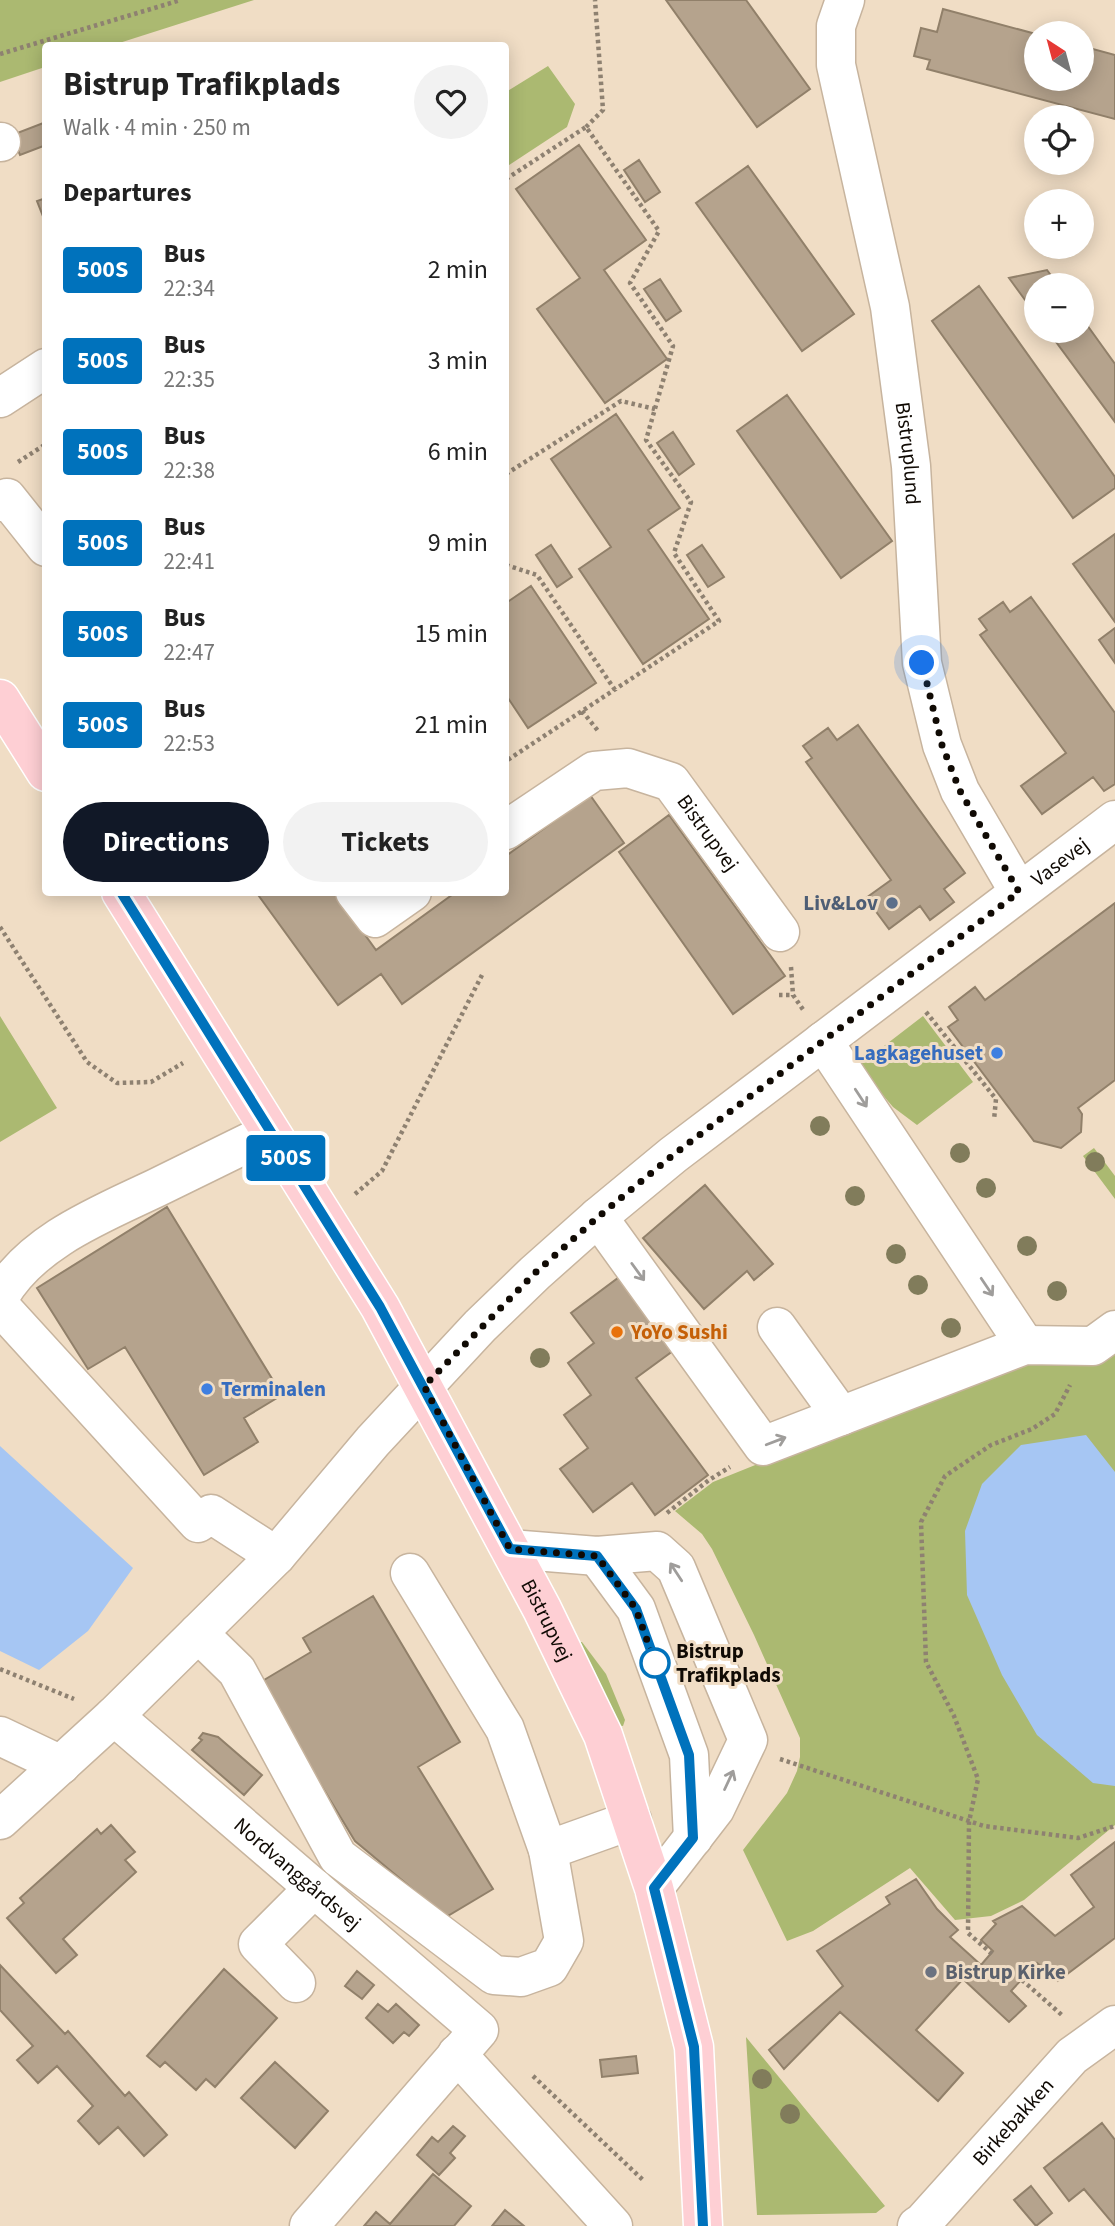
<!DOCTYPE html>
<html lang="en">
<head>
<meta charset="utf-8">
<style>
  :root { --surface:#fff; --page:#f2f2f2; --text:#222; --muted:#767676; --accent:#111827 }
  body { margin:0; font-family:"Source Sans 3",sans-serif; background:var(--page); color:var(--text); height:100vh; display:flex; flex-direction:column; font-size:26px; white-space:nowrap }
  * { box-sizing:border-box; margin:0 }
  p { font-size:23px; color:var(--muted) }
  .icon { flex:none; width:38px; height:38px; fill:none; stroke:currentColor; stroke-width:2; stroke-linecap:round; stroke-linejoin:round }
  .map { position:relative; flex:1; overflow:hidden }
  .panel { position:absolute; left:42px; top:42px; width:467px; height:854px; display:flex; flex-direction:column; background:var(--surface); border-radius:7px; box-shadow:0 4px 18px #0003 }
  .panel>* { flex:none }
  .badge { padding:0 14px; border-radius:5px; font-size:24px; line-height:46px }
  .needle { width:46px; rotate:324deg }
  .fabs { position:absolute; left:1024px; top:21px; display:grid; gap:14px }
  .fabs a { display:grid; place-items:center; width:70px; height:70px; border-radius:50%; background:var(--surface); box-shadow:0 4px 18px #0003; font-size:35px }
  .you { position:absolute; width:35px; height:35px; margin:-18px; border:5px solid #fff; border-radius:50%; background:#1a73e8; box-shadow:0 0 0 10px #1a73e833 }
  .map>.badge { position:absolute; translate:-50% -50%; box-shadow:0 0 0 4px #fff }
  h2 { padding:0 21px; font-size:26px; line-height:63px }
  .round { display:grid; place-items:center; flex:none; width:74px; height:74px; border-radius:37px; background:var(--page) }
  .summary { display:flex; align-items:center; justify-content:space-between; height:119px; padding:0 21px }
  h1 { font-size:33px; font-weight:700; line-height:52px }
  .primary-button { display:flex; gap:14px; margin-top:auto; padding:14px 21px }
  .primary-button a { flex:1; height:80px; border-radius:42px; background:var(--accent); color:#fff; font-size:28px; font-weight:700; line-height:80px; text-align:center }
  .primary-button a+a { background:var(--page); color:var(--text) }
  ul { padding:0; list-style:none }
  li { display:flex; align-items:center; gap:21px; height:91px; padding:0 21px }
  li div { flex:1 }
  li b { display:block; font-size:26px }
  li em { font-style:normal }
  li .badge { min-width:77px; font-weight:700; text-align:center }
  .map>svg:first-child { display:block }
  .green { fill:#abb971 }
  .water { fill:#a6c6f3 }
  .building { fill:#b5a38d; stroke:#91806a; stroke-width:2 }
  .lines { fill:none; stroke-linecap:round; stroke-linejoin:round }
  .minor-casing { stroke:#c7b49e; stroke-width:41 }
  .major-casing { stroke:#fff; stroke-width:41 }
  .path { stroke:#8e8171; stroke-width:4.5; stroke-dasharray:3.5 3.5; stroke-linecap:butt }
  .minor { stroke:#fff; stroke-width:38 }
  .major { stroke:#fecfd4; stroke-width:38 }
  .tree { fill:#817c5b }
  .oneway { stroke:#9f9d9b }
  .line-casing { stroke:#fff; stroke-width:16 }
  .line { stroke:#0072bc; stroke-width:10 }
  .walk { stroke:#100a04; stroke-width:7; stroke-dasharray:0 12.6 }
  .service-dot { fill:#5c6f8a; stroke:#f0ddc5; stroke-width:2.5 }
  .shop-dot { fill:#3f7fe0; stroke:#f0ddc5; stroke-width:2.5 }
  .food-dot { fill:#e8710a; stroke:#f0ddc5; stroke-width:2.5 }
  .stop-dot { fill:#fff; stroke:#0072bc; stroke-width:3.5 }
  .worship-dot { fill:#6b7280; stroke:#f0ddc5; stroke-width:2.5 }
  .labels { text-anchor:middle; stroke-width:6; stroke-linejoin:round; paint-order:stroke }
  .street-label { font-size:21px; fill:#100a04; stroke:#f0ddc5 }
  .service-label { font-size:21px; font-weight:bold; fill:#4e5e75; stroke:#f0ddc5; text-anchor:end }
  .shop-label { font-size:21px; font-weight:bold; fill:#366cbe; stroke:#f0ddc5; text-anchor:end }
  .food-label { font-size:21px; font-weight:bold; fill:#c56008; stroke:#f0ddc5; text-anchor:start }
  .stop-label { font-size:21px; font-weight:bold; fill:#100a04; stroke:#f0ddc5; text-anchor:start }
  .worship-label { font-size:21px; font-weight:bold; fill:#5b616d; stroke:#f0ddc5; text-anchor:start }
</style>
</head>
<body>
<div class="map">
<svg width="1115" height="2226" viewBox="0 0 1115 2226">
  <rect width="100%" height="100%" fill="#f0ddc5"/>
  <path class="green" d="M0,0H254L113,45L46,46L45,67L0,82Z
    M548,66L575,104L567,127L506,167V92Z
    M0,1016L57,1108L0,1142Z
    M923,1016L973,1082L917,1125L893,1107L858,1066Z
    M1094,1148L1115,1176V1199L1083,1156Z
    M1115,1348V1825L1024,1900L991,1916L955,1920L910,1868L813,1931L787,1941L743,1850L787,1793L797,1771L800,1757V1738L754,1635L712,1549L702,1534L675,1511L713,1482L1025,1356Z
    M576,1642H582L606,1674L625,1720L623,1726L615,1725Z
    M746,2037L885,2206L876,2213L757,2215Z"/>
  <path class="water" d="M1086,1435L1115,1472V1786L1093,1783L1037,1735L1002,1675L967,1595L965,1531L982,1484L1021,1445Z
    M0,1446L133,1568L88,1631L39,1670L0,1651Z"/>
  <path class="building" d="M666,0H746L810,89L757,127Z
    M943,9L1036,34V79H1082V46L1115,55V119L927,69L930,60L914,56L921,28L937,32Z
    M46,122V145L20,155L12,135Z
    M579,145L646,240L604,270L667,359L605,403L537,309L580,278L516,189Z
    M639,160L660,192L645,202L624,170Z
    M748,166L854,314L802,351L696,203Z
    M46,198V224L37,201Z
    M1047,270L1058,285H1036V315L1009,278Z
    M660,279L681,311L666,321L644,289Z
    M979,286L1115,477V488L1073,518L932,321Z
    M1082,318L1115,364V422L1048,331H1082Z
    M787,395L892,541L841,578L737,431Z
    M616,414L680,508L648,530L709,619L643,664L579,569L611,547L551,459Z
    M673,432L694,464L679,475L657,443Z
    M1115,534V622L1073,564Z
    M551,545L572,577L557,587L536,555Z
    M702,545L724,577L708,587L687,555Z
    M531,586L596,683L528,728L506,695V603Z
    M1031,597L1115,713V784L1104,791L1093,777L1042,814L1021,786L1066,753L980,635L987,630L979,619L1003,602L1010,612Z
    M1115,628V663L1099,640Z
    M858,725L965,873L944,889L954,902L930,920L920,906L889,929L866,898L891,880L806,762L812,758L803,746L828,728L837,740Z
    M590,795L624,843L402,1004L381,974L338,1005L256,892H334L376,950L456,892H506V856Z
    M669,815L785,976L733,1014L619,852Z
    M1115,903V1080L1078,1108L1082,1114L1081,1132L1061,1148L1034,1141L948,1027L958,1020L949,1007L975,987L985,1000Z
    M705,1185L773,1264L754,1280L747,1271L704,1309L643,1238Z
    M167,1207L282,1395L244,1418L258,1442L204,1475L125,1347L88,1369L37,1288Z
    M626,1272L681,1345L636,1378L708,1475L655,1515L632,1483L593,1512L560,1469L588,1448L564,1415L591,1395L568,1363L594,1343L571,1313Z
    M373,1596L460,1742L418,1767L493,1889L446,1917L355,1841L259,1683L311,1652L303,1638Z
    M203,1733L218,1737L262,1775L244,1795L192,1750L202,1740L199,1738Z
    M111,1825L135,1852L125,1860L136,1872L63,1939L77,1955L56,1973L7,1918L24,1903L20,1898L97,1829L101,1834Z
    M1115,1842V1938L1058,1981L1037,1963L1011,1991L1026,2006L1009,2022L963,1979L916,2030L963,2073L938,2101L840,2012L784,2069L769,2050L843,1986L817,1951L890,1904L886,1897L916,1879L937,1909L958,1930L950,1937L981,1965L993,1951L981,1940L996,1924L993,1921L1022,1906L1055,1936L1094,1907L1071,1875Z
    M0,1965L65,2034L68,2031L125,2096L129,2092L167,2135L144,2156L118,2127L99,2144L78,2121L93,2106L57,2066L38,2083L17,2060L33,2046L0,2010Z
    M224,1969L277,2018L215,2087L206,2079L196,2090L165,2062L160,2067L147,2056Z
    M357,1971L374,1985L362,1999L345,1986Z
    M378,2004L388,2012L396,2004L419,2025L409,2036L404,2032L393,2043L366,2018Z
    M636,2056L638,2073L602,2077L600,2060Z
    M275,2062L328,2111L295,2148L241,2098Z
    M1102,2123L1115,2140V2226L1084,2189L1069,2201L1044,2168Z
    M453,2126L465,2136L450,2153L455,2158L439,2175L417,2155L432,2137L438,2142Z
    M433,2174L471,2206L454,2226H364L376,2212L390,2224Z
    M1031,2186L1052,2213L1036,2226L1014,2200Z
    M505,2210L524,2226H492Z"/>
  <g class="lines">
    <g class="minor-casing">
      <g id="minor">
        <path id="s1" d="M845,0L836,26V65L890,307L911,466L922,663L942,745L960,791L1019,892"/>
        <path d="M0,142H1"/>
        <path d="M0,398L46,368"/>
        <path d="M0,502L7,498L46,547"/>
        <path id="s2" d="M506,830L594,771L628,768L671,782L780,932"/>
        <path d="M355,892L375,918L412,892"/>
        <path d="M823,1041L1025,1345"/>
        <path d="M598,1217L763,1446L1025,1345L1093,1346L1115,1330"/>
        <path d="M0,1296C33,1240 102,1214 158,1187C195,1169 233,1150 270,1132"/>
        <path d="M0,1306L198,1523L211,1514L276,1556"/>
        <path d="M777,1327L841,1416"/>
        <path d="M510,1549L597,1556L657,1551L676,1568L748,1740L715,1809L654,1888"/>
        <path d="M597,1556L636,1609L689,1755L693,1838"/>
        <path d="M410,1573L505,1729L548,1850L632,1820"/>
        <path d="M198,1633L237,1671L338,1857L494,1975L521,1977L549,1967L564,1941L548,1850"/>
        <path id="s3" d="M114,1716L479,2030L309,2226"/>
        <path d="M0,1736L61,1765"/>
        <path id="s4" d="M0,1820L114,1716L276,1556L373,1441L480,1326L535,1273L598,1217L673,1155L1115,820"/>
        <path d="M296,1983L258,1944L314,1888"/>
        <path d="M457,2054L613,2226"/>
        <path id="s5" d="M917,2226L923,2222L1072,2056L1115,2025"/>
      </g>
    </g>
    <g class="major-casing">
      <g id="major">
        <path d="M0,699L46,772"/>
        <path id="s6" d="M121,892L380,1307L542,1609L603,1735L654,1888L694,2047L703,2226"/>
      </g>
    </g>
    <path class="path" d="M0,54L181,0
      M586,127L603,110L595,0
      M506,179L586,127L659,231L630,283L673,346L646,440L691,502L674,553L719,621L506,761
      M18,462L46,444
      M506,474L621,401L655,409
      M506,565L537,575L615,690
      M582,711L599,732
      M0,927L87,1062L117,1083L151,1082L183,1063
      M791,967L793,995L804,1011
      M779,995H793
      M926,1012L996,1099L994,1120
      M355,1194L382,1171L482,975
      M667,1513L709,1480L730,1467
      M0,1669L74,1699
      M780,1759L984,1826L1078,1838L1115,1826
      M992,1954L968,1933L969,1822L978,1779L954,1716L926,1662L921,1522L945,1476L991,1445L1032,1429L1055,1414L1070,1385
      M1022,1980L1063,2016
      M533,2076L643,2180"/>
    <use href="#minor" class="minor"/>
    <use href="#major" class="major"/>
  </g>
  <g class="tree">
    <circle cx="820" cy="1126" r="10"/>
    <circle cx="960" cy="1153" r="10"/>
    <circle cx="1095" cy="1162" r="10"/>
    <circle cx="986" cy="1188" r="10"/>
    <circle cx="855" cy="1196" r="10"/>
    <circle cx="1027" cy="1246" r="10"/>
    <circle cx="896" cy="1254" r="10"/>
    <circle cx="918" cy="1285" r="10"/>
    <circle cx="1057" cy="1291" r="10"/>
    <circle cx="951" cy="1328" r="10"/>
    <circle cx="540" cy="1358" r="10"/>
    <circle cx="762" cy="2079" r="10"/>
    <circle cx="790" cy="2114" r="10"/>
  </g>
  <defs><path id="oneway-shaft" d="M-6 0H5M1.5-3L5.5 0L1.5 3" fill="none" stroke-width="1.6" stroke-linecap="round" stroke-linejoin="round" transform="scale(1.75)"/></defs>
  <g class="oneway">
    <use href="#oneway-shaft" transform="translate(861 1098) rotate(57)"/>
    <use href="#oneway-shaft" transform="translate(638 1272) rotate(54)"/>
    <use href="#oneway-shaft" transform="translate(987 1287) rotate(56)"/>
    <use href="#oneway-shaft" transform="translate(776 1441) rotate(-21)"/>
    <use href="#oneway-shaft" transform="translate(676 1572) rotate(-123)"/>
    <use href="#oneway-shaft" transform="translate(729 1780) rotate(-65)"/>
  </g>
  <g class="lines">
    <g class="line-casing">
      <path id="line" d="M121,892L380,1307L510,1549L597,1556L636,1609L689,1755L693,1838L654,1888L694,2047L703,2226"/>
    </g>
    <use href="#line" class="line"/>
    <path class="walk" d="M655,1663L636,1609L597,1556L510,1549L424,1386L535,1273L598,1217L673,1155L1019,892L960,791L942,745L922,663"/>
  </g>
  <circle class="service-dot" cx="892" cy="903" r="7"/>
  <g class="shop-dot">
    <circle cx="997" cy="1053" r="7"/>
    <circle cx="207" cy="1389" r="7"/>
  </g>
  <circle class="food-dot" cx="617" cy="1332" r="7"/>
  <circle class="stop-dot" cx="655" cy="1663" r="14"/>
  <circle class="worship-dot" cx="931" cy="1972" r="7"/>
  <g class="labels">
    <g class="street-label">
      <text dy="7" stroke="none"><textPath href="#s1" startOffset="462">Bistruplund</textPath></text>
      <text dy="7" stroke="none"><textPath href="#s2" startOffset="248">Bistrupvej</textPath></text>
      <text dy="7" stroke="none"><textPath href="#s4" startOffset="1433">Vasevej</textPath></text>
      <text dy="7" stroke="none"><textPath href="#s6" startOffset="844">Bistrupvej</textPath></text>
      <text dy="7" stroke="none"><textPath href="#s3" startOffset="242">Nordvanggårdsvej</textPath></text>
      <text dy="7" stroke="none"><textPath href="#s5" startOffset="142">Birkebakken</textPath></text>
    </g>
    <g class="service-label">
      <text x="878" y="910">Liv&amp;Lov</text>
    </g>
    <g class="shop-label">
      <text x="983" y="1060">Lagkagehuset</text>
      <text x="221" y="1396" text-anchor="start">Terminalen</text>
    </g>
    <g class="food-label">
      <text x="631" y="1339">YoYo Sushi</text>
    </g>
    <g class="stop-label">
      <text x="676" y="1658">Bistrup<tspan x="676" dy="24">Trafikplads</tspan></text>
    </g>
    <g class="worship-label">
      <text x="945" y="1979">Bistrup Kirke</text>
    </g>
  </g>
</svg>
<div class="fabs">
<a><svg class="needle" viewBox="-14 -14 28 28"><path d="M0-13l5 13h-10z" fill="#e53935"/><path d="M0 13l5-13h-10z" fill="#767676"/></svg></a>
<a><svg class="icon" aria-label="locate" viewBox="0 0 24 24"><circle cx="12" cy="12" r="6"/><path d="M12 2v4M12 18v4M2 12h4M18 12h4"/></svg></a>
<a>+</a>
<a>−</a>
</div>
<div class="you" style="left:922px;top:663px"></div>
<b class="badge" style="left:286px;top:1158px;background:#0072bc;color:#fff">500S</b>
<section class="panel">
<div class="summary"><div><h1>Bistrup Trafikplads</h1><p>Walk · 4 min · 250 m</p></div><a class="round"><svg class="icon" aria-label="heart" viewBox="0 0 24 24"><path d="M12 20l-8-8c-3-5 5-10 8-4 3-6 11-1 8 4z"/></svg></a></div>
<h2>Departures</h2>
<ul>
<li><span class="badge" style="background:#0072bc;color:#fff">500S</span><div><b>Bus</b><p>22:34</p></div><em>2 min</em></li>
<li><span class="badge" style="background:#0072bc;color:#fff">500S</span><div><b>Bus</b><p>22:35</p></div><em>3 min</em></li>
<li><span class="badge" style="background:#0072bc;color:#fff">500S</span><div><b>Bus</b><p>22:38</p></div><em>6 min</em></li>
<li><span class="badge" style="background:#0072bc;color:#fff">500S</span><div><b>Bus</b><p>22:41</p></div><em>9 min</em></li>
<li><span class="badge" style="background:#0072bc;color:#fff">500S</span><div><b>Bus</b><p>22:47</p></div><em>15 min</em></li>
<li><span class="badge" style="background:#0072bc;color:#fff">500S</span><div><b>Bus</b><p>22:53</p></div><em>21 min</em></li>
</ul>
<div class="primary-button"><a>Directions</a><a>Tickets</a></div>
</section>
</div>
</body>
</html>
